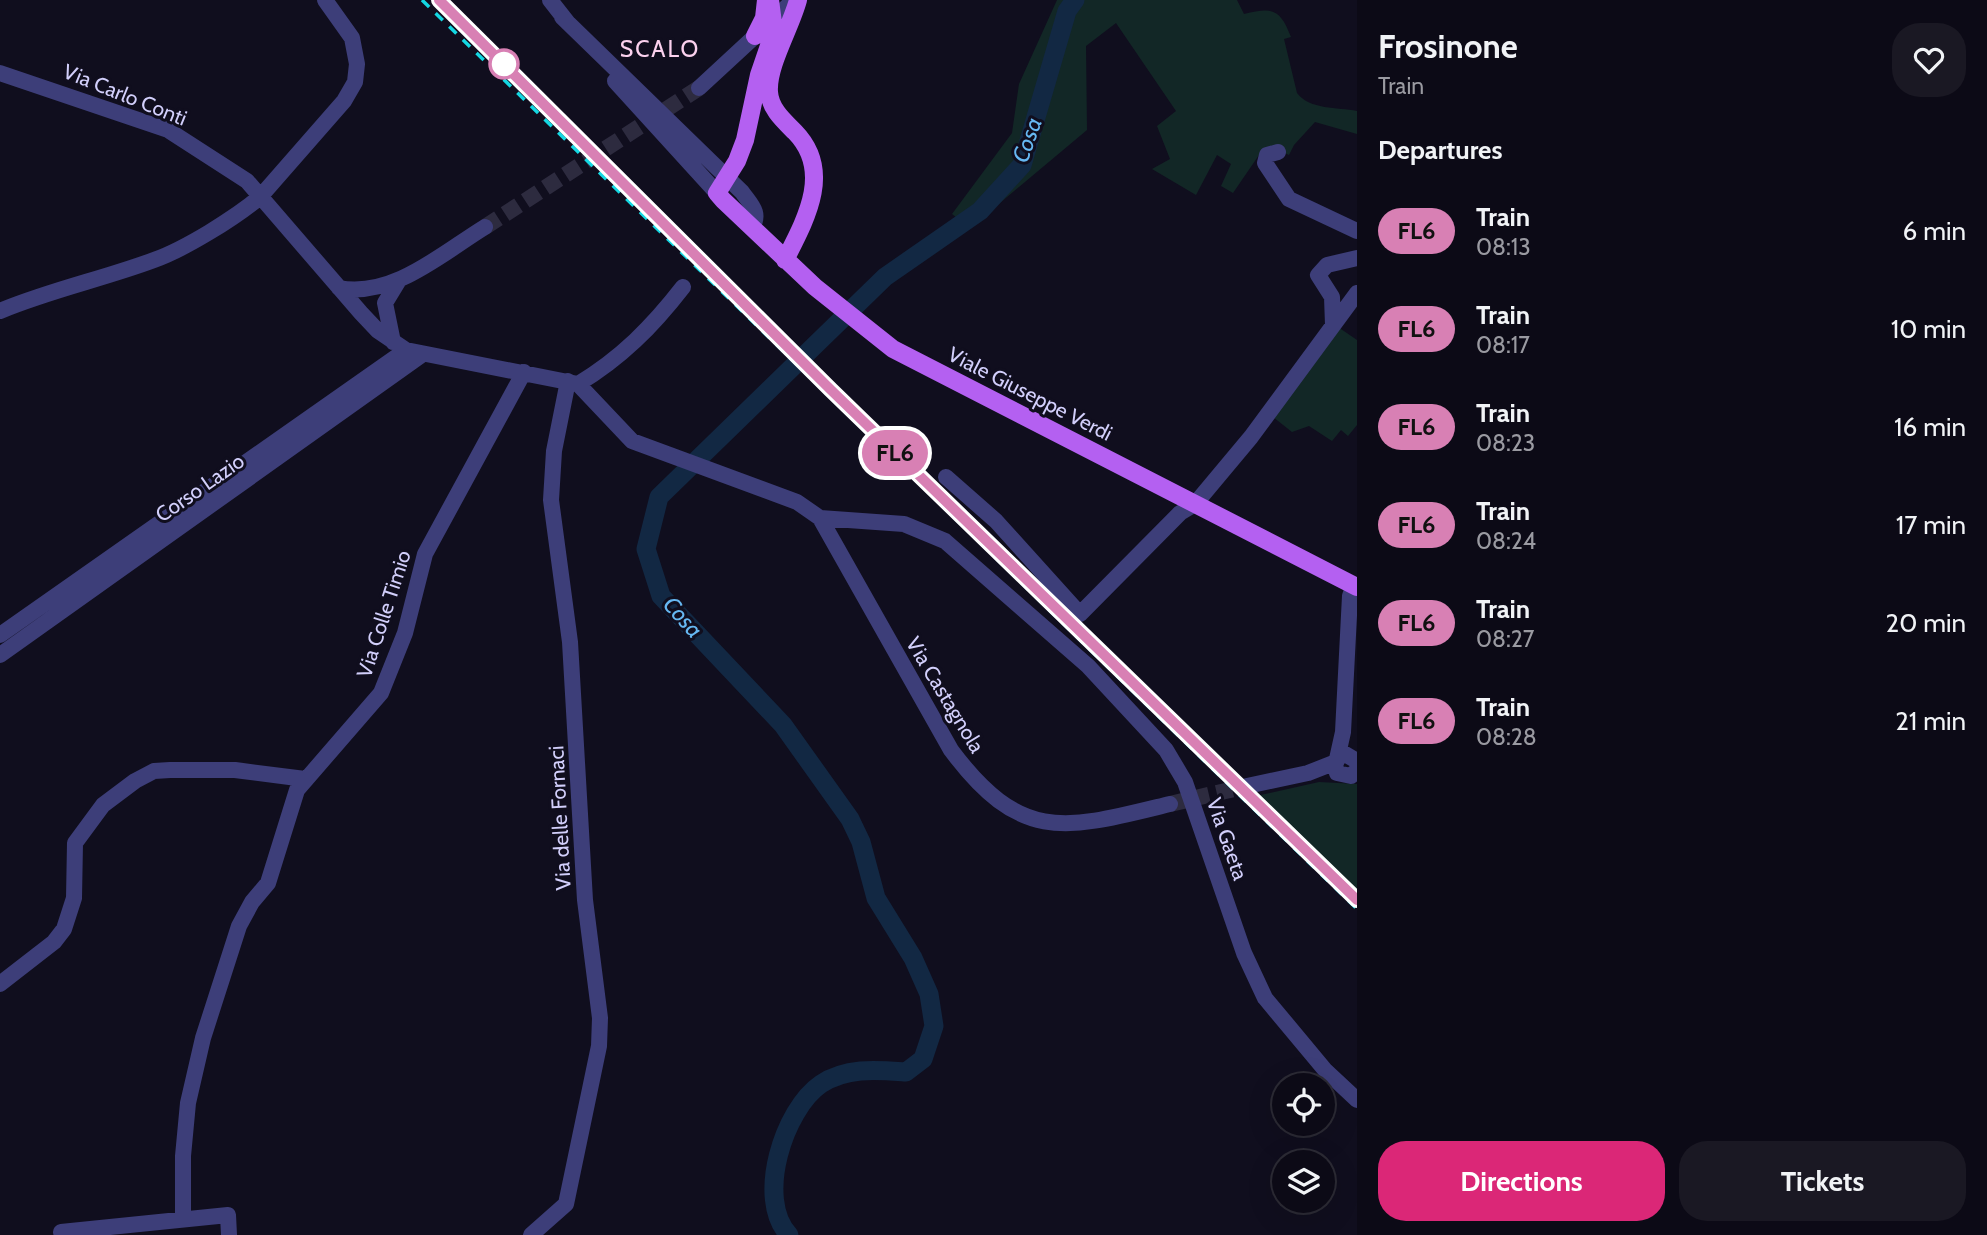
<!DOCTYPE html>
<html lang="en">
<head>
<meta charset="utf-8">
<style>
  :root { --surface:#0c0a16; --page:#1a1823; --text:#f1f3f6; --muted:#9a9aa1; --line:#2c2b35; --accent:#db2777 }
  body { margin:0; font-family:Cabin,sans-serif; background:var(--page); color:var(--text); height:100vh; display:flex; flex-direction:column; font-size:26px; white-space:nowrap }
  * { box-sizing:border-box; margin:0 }
  p { font-size:23px; color:var(--muted) }
  .icon { flex:none; width:38px; height:38px; fill:none; stroke:currentColor; stroke-width:2; stroke-linecap:round; stroke-linejoin:round }
  .map { position:relative; flex:1; overflow:hidden }
  .drawer { display:flex; flex-direction:column; background:var(--surface); width:630px }
  .drawer>* { flex:none }
  .badge { padding:0 14px; border-radius:23px; font-size:24px; line-height:46px }
  .buttons { position:absolute; left:1272px; top:1073px; display:grid; gap:14px }
  .buttons a { display:grid; place-items:center; width:63px; height:63px; border-radius:50%; background:var(--surface); box-shadow:0 7px 28px #0002,0 0 0 2px var(--line); font-size:35px }
  .map>.badge { position:absolute; translate:-50% -50%; box-shadow:0 0 0 4px #fff }
  h2 { padding:0 21px; font-size:26px; line-height:63px }
  .round { display:grid; place-items:center; flex:none; width:74px; height:74px; border-radius:28px; background:var(--page) }
  .summary { display:flex; align-items:center; justify-content:space-between; height:119px; padding:0 21px }
  h1 { font-size:33px; font-weight:800; line-height:52px }
  .action { display:flex; gap:14px; margin-top:auto; padding:14px 21px }
  .action a { flex:1; height:80px; border-radius:28px; background:var(--accent); color:#fff; font-size:28px; font-weight:800; line-height:80px; text-align:center }
  .action a+a { background:var(--page); color:var(--text) }
  ul { padding:0; list-style:none }
  li { display:flex; align-items:center; gap:21px; height:98px; padding:0 21px }
  li div { flex:1 }
  li b { display:block; font-size:26px }
  li em { font-style:normal }
  li .badge { min-width:77px; font-weight:700; text-align:center }
  main { display:flex; flex:1; min-height:0 }
  .map>svg:first-child { display:block }
  .green { fill:#122726 }
  .lines { fill:none; stroke-linecap:round; stroke-linejoin:round }
  .river { stroke:#122843; stroke-width:19 }
  .minor-tunnel { stroke:#2d2b3f; stroke-width:16; stroke-dasharray:16 8; stroke-linecap:butt }
  .minor { stroke:#3d3e79; stroke-width:16 }
  .major { stroke:#b460f1; stroke-width:18 }
  .rail { stroke:#14d7e2; stroke-width:3.5; stroke-dasharray:10 9; stroke-linecap:butt }
  .line-casing { stroke:#fff; stroke-width:16 }
  .line { stroke:#d880b4; stroke-width:10 }
  .stop-dot { fill:#fff; stroke:#d880b4; stroke-width:3.5 }
  .labels { text-anchor:middle; stroke-width:6; stroke-linejoin:round; paint-order:stroke }
  .street-label { font-size:21px; fill:#d2cffb; stroke:#100e1e }
  .neighbourhood-label { font-size:23px; letter-spacing:2px; fill:#fbd1ee; stroke:#100e1e }
  .water-label { font-size:23px; font-style:italic; fill:#66b8f2; stroke:#100e1e }
</style>
</head>
<body>
<main>
<div class="map">
<svg width="1357" height="1235" viewBox="0 0 1357 1235">
  <rect width="100%" height="100%" fill="#100e1e"/>
  <path class="green" d="M1057,0H1237L1244,14C1273,7 1280,9 1291,37L1284,39L1297,93C1310,110 1337,107 1357,111V134L1315,122L1294,145L1289,155L1274,148L1259,155L1233,193L1221,186L1231,164L1217,155L1196,195L1152,169L1170,159L1157,126L1176,111L1116,23L1086,46L1087,130L970,228L952,214L1012,133L1019,84Z
    M1338,327L1357,340V425L1348,436L1341,430L1332,441L1309,426L1292,432L1273,417Z
    M1319,782L1357,784V896L1256,796Z"/>
  <g class="lines">
    <path class="river" d="M789,1235C755,1199 784,1109 821,1084C847,1067 877,1070 906,1072L923,1059L934,1026L929,994L913,958L876,898L861,842L850,819L783,725L661,596L646,549L659,497L885,277L980,211L1022,165L1067,11L1075,0"/>
    <path class="minor-tunnel" d="M485,227L699,88
      M1170,804L1247,786"/>
    <path class="minor" d="M550,0L568,23
      M562,17L742,192C751,205 761,212 752,228
      M0,73L168,130L247,181L361,313L378,331L406,350L578,384L632,441L797,502L820,518L904,524L945,541L1088,666L1166,750L1185,782L1244,953L1265,998L1325,1070L1357,1100
      M615,81L717,193
      M699,88L794,0
      M1278,152L1267,155L1265,163L1289,199L1357,231
      M339,288C393,298 441,254 485,227
      M0,311C50,290 103,279 154,260C185,249 235,218 260,197L344,101L355,82L357,64L352,38L325,0
      M1333,325L1332,297L1318,275L1327,265L1357,258
      M393,342L385,303L399,280
      M578,384C621,358 652,327 683,287
      M946,477L996,521L1080,614L1180,513L1195,504L1251,437L1357,293
      M820,518L951,750C1022,845 1067,829 1170,804
      M0,635L406,350
      M0,655L423,354
      M1337,759L1343,732L1350,596L1354,585
      M1357,761L1345,754L1338,758L1335,765L1337,773L1351,776L1357,770
      M1247,786L1308,773L1336,762
      M0,984L54,942L64,929L74,898L75,843L103,805L135,781L154,771L170,770H235L305,779
      M183,1219V1156L188,1103L203,1038L239,926L252,902L268,883L297,790L381,693L405,633L425,554L524,372
      M61,1232L228,1215L229,1235
      M531,1235L566,1204L599,1046L600,1018L585,900L570,642L551,500L554,451L568,381"/>
    <path class="major" d="M770,0L774,31L759,75L745,140L737,161L717,193L723,200L815,287L893,349L1357,587
      M755,36L764,18L766,0
      M785,260C806,219 833,171 795,132C784,121 770,109 769,92C767,66 791,27 798,0"/>
    <path class="rail" d="M422,0L1357,909
      M439,0L627,186"/>
  </g>
  <g class="lines">
    <g class="line-casing">
      <path id="line" d="M439,0L831,390L1357,900"/>
    </g>
    <use href="#line" class="line"/>
  </g>
  <circle class="stop-dot" cx="504" cy="64" r="14"/>
  <g class="labels">
    <g class="street-label">
      <text transform="translate(125 95) rotate(22)" y="7">Via Carlo Conti</text>
      <text transform="translate(1030 394) rotate(27)" y="7">Viale Giuseppe Verdi</text>
      <text transform="translate(200 488) rotate(-35)" y="7">Corso Lazio</text>
      <text transform="translate(384 614) rotate(-72)" y="7">Via Colle Timio</text>
      <text transform="translate(945 695) rotate(59)" y="7">Via Castagnola</text>
      <text transform="translate(560 818) rotate(-93)" y="7">Via delle Fornaci</text>
      <text transform="translate(1227 839) rotate(71)" y="7">Via Gaeta</text>
    </g>
    <g class="neighbourhood-label">
      <text x="660" y="57">SCALO</text>
    </g>
    <g class="water-label">
      <text transform="translate(1027 140) rotate(-70)" y="8">Cosa</text>
      <text transform="translate(683 617) rotate(48)" y="8">Cosa</text>
    </g>
  </g>
</svg>
<div class="buttons">
<a><svg class="icon" aria-label="locate" viewBox="0 0 24 24"><circle cx="12" cy="12" r="6"/><path d="M12 2v4M12 18v4M2 12h4M18 12h4"/></svg></a>
<a><svg class="icon" aria-label="layers" viewBox="0 0 24 24"><path d="M12 4l9 5-9 5-9-5zM3 14l9 5 9-5"/></svg></a>
</div>
<b class="badge" style="left:895px;top:453px;background:#d880b4;color:#111">FL6</b>
</div>
<section class="drawer">
<div class="summary"><div><h1>Frosinone</h1><p>Train</p></div><a class="round"><svg class="icon" aria-label="heart" viewBox="0 0 24 24"><path d="M12 20l-8-8c-3-5 5-10 8-4 3-6 11-1 8 4z"/></svg></a></div>
<h2>Departures</h2>
<ul>
<li><span class="badge" style="background:#d880b4;color:#111">FL6</span><div><b>Train</b><p>08:13</p></div><em>6 min</em></li>
<li><span class="badge" style="background:#d880b4;color:#111">FL6</span><div><b>Train</b><p>08:17</p></div><em>10 min</em></li>
<li><span class="badge" style="background:#d880b4;color:#111">FL6</span><div><b>Train</b><p>08:23</p></div><em>16 min</em></li>
<li><span class="badge" style="background:#d880b4;color:#111">FL6</span><div><b>Train</b><p>08:24</p></div><em>17 min</em></li>
<li><span class="badge" style="background:#d880b4;color:#111">FL6</span><div><b>Train</b><p>08:27</p></div><em>20 min</em></li>
<li><span class="badge" style="background:#d880b4;color:#111">FL6</span><div><b>Train</b><p>08:28</p></div><em>21 min</em></li>
</ul>
<div class="action"><a>Directions</a><a>Tickets</a></div>
</section>
</main>
</body>
</html>
